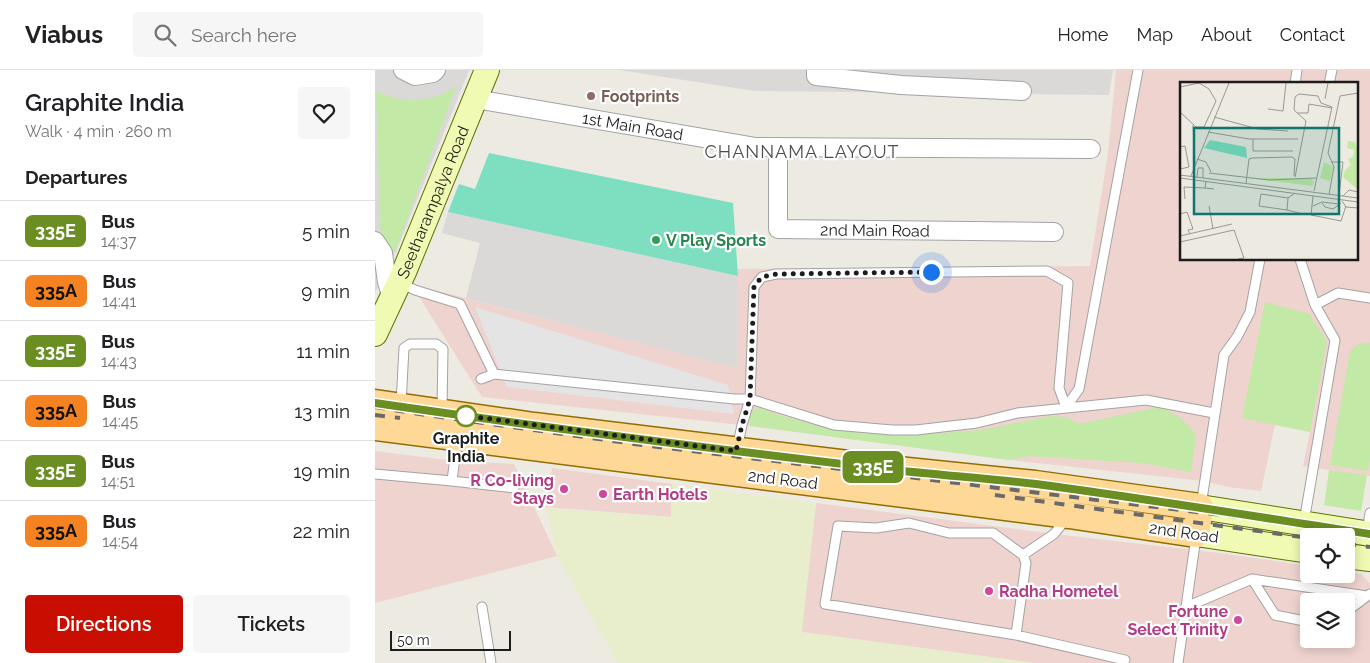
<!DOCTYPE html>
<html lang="en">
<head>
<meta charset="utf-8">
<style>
  :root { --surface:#fff; --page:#f6f6f6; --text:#202124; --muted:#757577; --line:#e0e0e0; --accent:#c70e00 }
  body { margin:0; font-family:Raleway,sans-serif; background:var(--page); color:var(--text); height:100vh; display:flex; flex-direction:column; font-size:19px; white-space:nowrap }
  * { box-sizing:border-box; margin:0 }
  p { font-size:16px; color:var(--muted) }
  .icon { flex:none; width:28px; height:28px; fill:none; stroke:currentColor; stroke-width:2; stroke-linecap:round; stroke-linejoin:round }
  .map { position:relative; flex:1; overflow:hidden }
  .details { display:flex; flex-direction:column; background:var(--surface); width:375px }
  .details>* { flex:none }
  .badge { padding:0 10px; border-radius:8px; font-size:18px; line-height:32px }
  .buttons { position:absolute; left:925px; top:458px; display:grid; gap:10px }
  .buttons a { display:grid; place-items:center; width:55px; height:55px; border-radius:5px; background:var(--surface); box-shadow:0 2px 12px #0003; font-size:25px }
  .scale { position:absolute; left:15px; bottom:12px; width:121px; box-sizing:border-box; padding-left:5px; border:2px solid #1c1c1c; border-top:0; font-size:14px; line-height:18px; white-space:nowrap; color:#1c1c1c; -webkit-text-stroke:4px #fff; paint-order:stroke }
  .you { position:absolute; width:25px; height:25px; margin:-12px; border:4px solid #fff; border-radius:50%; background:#1a73e8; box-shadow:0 0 0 8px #1a73e833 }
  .map>.badge { position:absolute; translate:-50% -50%; box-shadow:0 0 0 2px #fff }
  h2 { padding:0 25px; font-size:19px; line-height:45px }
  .round { display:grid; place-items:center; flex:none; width:52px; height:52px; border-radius:5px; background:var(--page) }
  .summary { display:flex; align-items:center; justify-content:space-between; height:85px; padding:0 25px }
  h1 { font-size:24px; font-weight:600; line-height:38px }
  .action { display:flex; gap:10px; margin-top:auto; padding:10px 25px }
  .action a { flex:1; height:58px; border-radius:5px; background:var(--accent); color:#fff; font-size:20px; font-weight:600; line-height:58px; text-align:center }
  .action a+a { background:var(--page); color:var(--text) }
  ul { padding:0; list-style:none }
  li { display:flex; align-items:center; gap:15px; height:60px; padding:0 25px; border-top:1px solid var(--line) }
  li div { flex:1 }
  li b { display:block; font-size:19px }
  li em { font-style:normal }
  li .badge { min-width:55px; font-weight:700; text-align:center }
  header { display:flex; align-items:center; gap:30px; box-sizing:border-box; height:70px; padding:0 25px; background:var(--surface); border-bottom:1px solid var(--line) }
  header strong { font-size:24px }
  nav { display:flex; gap:28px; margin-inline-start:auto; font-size:18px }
  .search { width:350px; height:45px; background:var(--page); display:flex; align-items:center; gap:12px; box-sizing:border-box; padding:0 18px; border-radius:5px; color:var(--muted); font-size:19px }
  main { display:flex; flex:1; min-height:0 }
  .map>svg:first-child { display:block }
  .residential { fill:#dad9d8 }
  .commercial { fill:#efd3cf; fill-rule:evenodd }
  .farmland { fill:#e8edcb }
  .grass { fill:#c2e9a5 }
  .pitch { fill:#7ddec0 }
  .parking { fill:#e4e4e4 }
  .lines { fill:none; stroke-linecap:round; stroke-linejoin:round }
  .lane-casing { stroke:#a3a3a3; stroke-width:11 }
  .street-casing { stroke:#a3a3a3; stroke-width:20 }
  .secondary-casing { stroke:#5e7203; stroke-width:26 }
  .primary-casing { stroke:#936d00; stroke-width:29 }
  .lane { stroke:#fff; stroke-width:9 }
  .street { stroke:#fff; stroke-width:18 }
  .secondary { stroke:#f1fab2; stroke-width:24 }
  .primary { stroke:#fdd896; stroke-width:26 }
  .rail { stroke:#6a6a6a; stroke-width:4; stroke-dasharray:10 10; stroke-linecap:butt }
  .line-casing { stroke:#fff; stroke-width:11 }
  .line { stroke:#6b8e23; stroke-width:8 }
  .walk { stroke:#1c1c1c; stroke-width:5; stroke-dasharray:0 9 }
  .education-dot { fill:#8d6e63; stroke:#fff; stroke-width:2 }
  .leisure-dot { fill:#2e9e5b; stroke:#fff; stroke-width:2 }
  .stop-dot { fill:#fff; stroke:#6b8e23; stroke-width:2.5 }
  .hotel-dot { fill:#d1479c; stroke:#fff; stroke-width:2 }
  .labels { text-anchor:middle; stroke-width:4.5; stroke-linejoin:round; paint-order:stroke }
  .education-label { font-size:16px; font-weight:bold; fill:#785e54; stroke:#fff; text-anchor:start }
  .street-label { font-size:16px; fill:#1c1c1c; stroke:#fff }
  .leisure-label { font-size:16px; font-weight:bold; fill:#27864d; stroke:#fff; text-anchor:start }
  .stop-label { font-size:16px; font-weight:bold; fill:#1c1c1c; stroke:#fff }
  .hotel-label { font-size:16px; font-weight:bold; fill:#b23c85; stroke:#fff; text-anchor:end }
  .neighbourhood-label { font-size:18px; letter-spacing:1px; fill:#4f4f4f; stroke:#fff }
  .inset-road { fill:none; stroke:#999892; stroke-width:1 }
  .view { fill:#0f766e; fill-opacity:0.15; stroke:#0f766e; stroke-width:2.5 }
  .inset-edge { fill:none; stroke:#1c1c1c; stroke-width:2.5 }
</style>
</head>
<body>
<header>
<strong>Viabus</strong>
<div class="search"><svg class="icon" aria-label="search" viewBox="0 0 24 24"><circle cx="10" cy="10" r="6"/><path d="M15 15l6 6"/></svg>Search here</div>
<nav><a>Home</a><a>Map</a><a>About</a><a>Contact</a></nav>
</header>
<main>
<section class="details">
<div class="summary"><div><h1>Graphite India</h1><p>Walk · 4 min · 260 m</p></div><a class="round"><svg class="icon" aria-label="heart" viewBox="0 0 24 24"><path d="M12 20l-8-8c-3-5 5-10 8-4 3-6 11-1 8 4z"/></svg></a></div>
<h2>Departures</h2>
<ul>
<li><span class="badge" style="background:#6b8e23;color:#fff">335E</span><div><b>Bus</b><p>14:37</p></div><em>5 min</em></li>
<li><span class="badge" style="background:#f58220;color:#111">335A</span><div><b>Bus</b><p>14:41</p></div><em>9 min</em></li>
<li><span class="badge" style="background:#6b8e23;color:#fff">335E</span><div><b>Bus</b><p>14:43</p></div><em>11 min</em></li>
<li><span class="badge" style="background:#f58220;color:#111">335A</span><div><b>Bus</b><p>14:45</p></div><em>13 min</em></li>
<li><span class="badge" style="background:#6b8e23;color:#fff">335E</span><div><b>Bus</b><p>14:51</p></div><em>19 min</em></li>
<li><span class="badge" style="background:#f58220;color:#111">335A</span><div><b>Bus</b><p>14:54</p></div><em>22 min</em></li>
</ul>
<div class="action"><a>Directions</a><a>Tickets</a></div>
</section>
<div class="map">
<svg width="995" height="593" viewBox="0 0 995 593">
  <rect width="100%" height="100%" fill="#edeae1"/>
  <path class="residential" d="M0,0H94L21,182L0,223Z
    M244,0H738L734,25L380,21Z
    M73,142L363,206L362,299L91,228L105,173L67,163Z"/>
  <path class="commercial" d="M741,0H995V406L928,396L935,362L900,355L886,421L853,417L829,411L635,390L367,355L107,327L36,214L362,298L363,199L715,196L733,83ZM806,14H981V189H806Z
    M0,381L80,391L139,394L182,486L0,533Z
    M177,398L297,414L296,447L171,437Z
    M441,433L679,464L845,483L934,496V504H971V502L986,504L995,513V593H659L426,562ZM934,531H971V569H934Z"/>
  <path class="farmland" d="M297,414L441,433L427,562L659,593H243L182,486L171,438L296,447Z"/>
  <path class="grass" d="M81,17L20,182L6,173L1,21C28,35 55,33 81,17Z
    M890,232L934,244L952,271L935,362L867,348Z
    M990,273H995V390L993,401L955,395L975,281L984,274Z
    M784,337C800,343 811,351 821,365L816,402L767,393L656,386L635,390L375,356V345L379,339L385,338L397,343L455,359L520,365L550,364L606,360L676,346L692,347L704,354Z
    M954,400L992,405L986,441L949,435Z"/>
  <path class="pitch" d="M114,83L358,133L363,206L73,142L84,114L100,119Z"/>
  <path class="parking" d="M100,237L353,315L359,344L132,317Z"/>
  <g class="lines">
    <g class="lane-casing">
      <path id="lane" d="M920,14L922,0
        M954,14L957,0
        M925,189L940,235L960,270L929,452
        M25,213L40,220L85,234L119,304
        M940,235L963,223L995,228
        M106,309L119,304L359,329H375L459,355L517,360H541L602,353L642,343L771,330L839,343
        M26,334L29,278L35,274H61L68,279L67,340
        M691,337L704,319L763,0
        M82,371L77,411L139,418
        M362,379L367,355L375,329L379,217L387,207L401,204L672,201L693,213L684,318L691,337
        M0,404L77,411
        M826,436L849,285L862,267L875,242L885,189
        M992,462L995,443
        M648,485L651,493L641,565L450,534L463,456L501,458L534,453L574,463H618L648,485L679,464L691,449
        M877,509L900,545L934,552
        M107,537L116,593
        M811,537L877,509L992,526
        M971,542L995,524
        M641,565L750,590
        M803,593L821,467"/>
    </g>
    <g class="street-casing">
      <g id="street">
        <path d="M28,0L40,6L58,3L61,0"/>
        <path d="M441,0V6L526,15L647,21"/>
        <path id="s1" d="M100,29L381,77L716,79"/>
        <path id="s2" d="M403,77V159L679,162"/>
        <path d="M0,171L8,183L12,212L17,228"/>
      </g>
    </g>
    <g class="secondary-casing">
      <g id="secondary">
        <path id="s3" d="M0,264L29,202L112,0"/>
        <path d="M825,437L995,464"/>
        <path d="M821,464L934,481"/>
        <path d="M971,486L995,489"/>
      </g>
    </g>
    <g class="primary-casing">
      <path id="primary" d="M0,333L159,356L532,401L660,414L825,437L821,464L694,445L0,357"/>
    </g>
    <use href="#lane" class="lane"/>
    <use href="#street" class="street"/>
    <use href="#secondary" class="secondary"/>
    <use href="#primary" class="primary"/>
    <path class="rail" d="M0,337L37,343L259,374L913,453L995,465
      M0,345L25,348
      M620,425L934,468
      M971,474L995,477"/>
  </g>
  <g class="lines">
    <g class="line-casing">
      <path id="line" d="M0,333C170,358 340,379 510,399C560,405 611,408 661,414C773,429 884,447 995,464"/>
    </g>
    <use href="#line" class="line"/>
    <path class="walk" d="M91,346L85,345L361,381L367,355L375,329L379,216L387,207L401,204L556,202"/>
  </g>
  <circle class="education-dot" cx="216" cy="26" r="5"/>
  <circle class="leisure-dot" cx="281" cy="170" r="5"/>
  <circle class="stop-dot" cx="91" cy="346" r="10"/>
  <g class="hotel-dot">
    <circle cx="189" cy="419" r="5"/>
    <circle cx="228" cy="424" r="5"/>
    <circle cx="614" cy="521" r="5"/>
    <circle cx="863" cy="550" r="5"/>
  </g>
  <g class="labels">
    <g class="education-label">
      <text x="226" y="32">Footprints</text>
    </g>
    <g class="street-label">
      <text dy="6" stroke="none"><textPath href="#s1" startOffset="160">1st Main Road</textPath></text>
      <text dy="6" stroke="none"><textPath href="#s3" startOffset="144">Seetharampalya Road</textPath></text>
      <text dy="6" stroke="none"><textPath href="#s2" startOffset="179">2nd Main Road</textPath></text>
      <text transform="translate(408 409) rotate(7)" y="6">2nd Road</text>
      <text transform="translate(809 462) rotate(8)" y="6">2nd Road</text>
    </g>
    <g class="leisure-label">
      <text x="291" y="176">V Play Sports</text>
    </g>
    <g class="stop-label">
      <text x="91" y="374">Graphite<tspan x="91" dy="18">India</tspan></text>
    </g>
    <g class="hotel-label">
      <text x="179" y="416">R Co-living<tspan x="179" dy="18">Stays</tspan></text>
      <text x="238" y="430" text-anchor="start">Earth Hotels</text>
      <text x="624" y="527" text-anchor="start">Radha Hometel</text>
      <text x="853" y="547">Fortune<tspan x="853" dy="18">Select Trinity</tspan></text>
    </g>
    <g class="neighbourhood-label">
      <text x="427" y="88">CHANNAMA LAYOUT</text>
    </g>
  </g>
  <g transform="translate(805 12)">
    <rect width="178" height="178" fill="#edeae1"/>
    <path d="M168,59L175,60L177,65V107L163,95L165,88L171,83L168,77L173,75L174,68L167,66ZM144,80L153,85L150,99L140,96ZM68,96H130L134,99L133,104Z" fill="#c2e9a5"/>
    <path d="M30,58L66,65L67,76L24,66Z" fill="#7ddec0"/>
    <path class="inset-road" d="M0,5L19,1M145,17L148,1M88,27L103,29L106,1M0,30L16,45H24L36,19L29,7L19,1M117,31H128L129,22L152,26M34,35L78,47L108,49M13,43L15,82M28,50L69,57H118M73,57V69H113M0,65L5,64L9,85L0,87M17,77L26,80L31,90M151,80H163L159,113M29,91L89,98L136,96M0,93L178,116M11,94L49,1M17,95L18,86H23V96M115,95L126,39L114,28L115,15L119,12L138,14L141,21L152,25L134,109M0,96L178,120M26,99L25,106L34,107M66,101L69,77L72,76L112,75L115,77L114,94M149,112L154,85L148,71L160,14L178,11M133,114L131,133L161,139L166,124M163,114L169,108L178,110M108,116L107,128L79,124L81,112L108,116L115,111M5,117L4,105L25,106M162,119L166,125L178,126M142,121L145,125L153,127L161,121M29,124L33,147M133,124L142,120L159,122M107,128L123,132M0,132L7,130L13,147L8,148L10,152M0,154L52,142M0,160L54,148L64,176L58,177"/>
    <path class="view" d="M14,46H159V132H14Z"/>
    <rect width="178" height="178" class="inset-edge"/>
  </g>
</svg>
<div class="buttons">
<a><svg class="icon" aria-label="locate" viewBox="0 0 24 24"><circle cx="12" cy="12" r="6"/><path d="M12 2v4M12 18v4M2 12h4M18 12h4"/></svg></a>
<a><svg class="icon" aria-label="layers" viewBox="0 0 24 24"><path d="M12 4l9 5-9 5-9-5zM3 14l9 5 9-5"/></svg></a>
</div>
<div class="scale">50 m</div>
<div class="you" style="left:556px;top:202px"></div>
<b class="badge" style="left:498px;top:397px;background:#6b8e23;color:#fff">335E</b>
</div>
</main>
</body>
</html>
